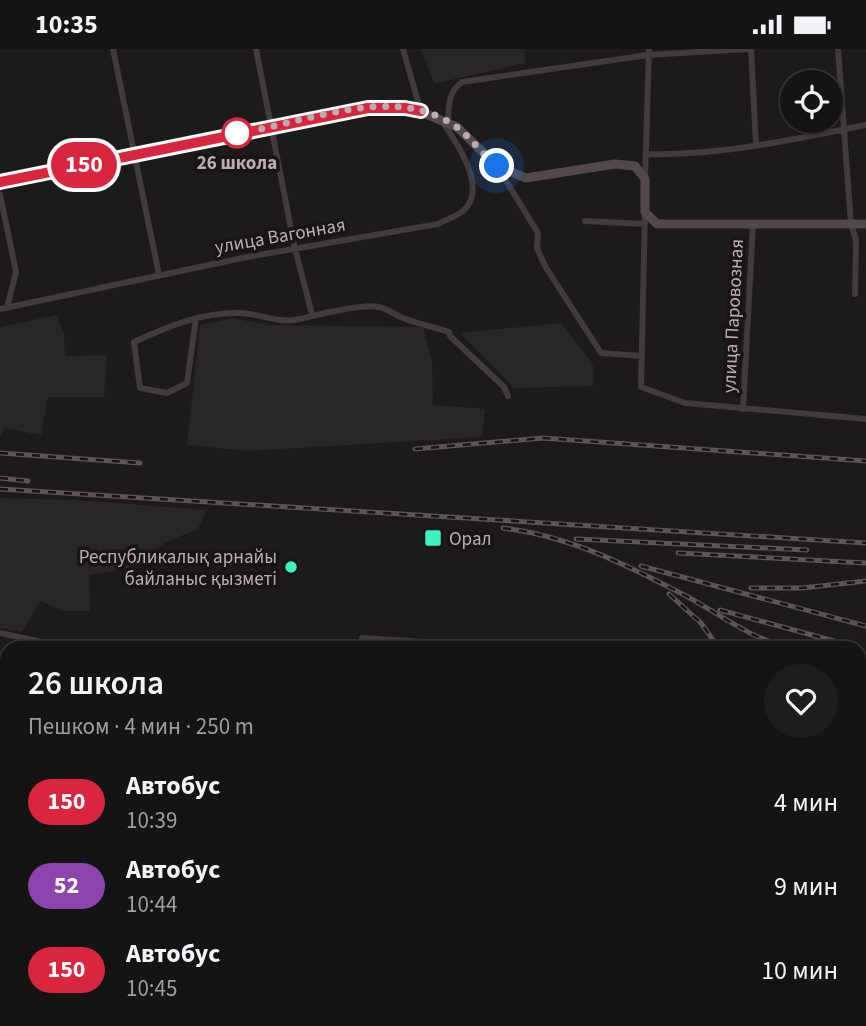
<!DOCTYPE html>
<html lang="ru">
<head>
<meta charset="utf-8">
<style>
  :root { --surface:#151414; --page:#1e1d1d; --text:#f1f3f6; --muted:#9d9ea0; --line:#343334 }
  body { margin:0; font-family:"Source Sans 3",sans-serif; background:var(--page); color:var(--text); height:100vh; display:flex; flex-direction:column; font-size:26px; white-space:nowrap }
  * { box-sizing:border-box; margin:0 }
  p { font-size:23px; color:var(--muted) }
  .icon { flex:none; width:38px; height:38px; fill:none; stroke:currentColor; stroke-width:2; stroke-linecap:round; stroke-linejoin:round }
  .map { position:relative; flex:1; overflow:hidden }
  .sheet { position:absolute; left:0px; top:592px; width:866px; height:387px; display:flex; flex-direction:column; background:var(--surface); border-radius:21px 21px 0 0; box-shadow:0 2px 5px #0004,0 0 0 2px var(--line) }
  .sheet>* { flex:none }
  .badge { padding:0 14px; border-radius:23px; font-size:24px; line-height:46px }
  .tools { position:absolute; left:780px; top:21px; display:grid; gap:14px }
  .tools a { display:grid; place-items:center; width:63px; height:63px; border-radius:50%; background:var(--surface); box-shadow:0 2px 5px #0004,0 0 0 2px var(--line); font-size:35px }
  .you { position:absolute; width:35px; height:35px; margin:-18px; border:5px solid #fff; border-radius:50%; background:#1a73e8; box-shadow:0 0 0 10px #1a73e833 }
  .map>.badge { position:absolute; translate:-50% -50%; box-shadow:0 0 0 4px #fff }
  .round { display:grid; place-items:center; flex:none; width:74px; height:74px; border-radius:37px; background:var(--page) }
  .summary { display:flex; align-items:center; justify-content:space-between; height:119px; padding:0 28px }
  h1 { font-size:33px; font-weight:600; line-height:52px }
  ul { padding:0; list-style:none }
  li { display:flex; align-items:center; gap:21px; height:84px; padding:0 28px }
  li div { flex:1 }
  li b { display:block; font-size:26px }
  li em { font-style:normal }
  li .badge { min-width:77px; font-weight:700; text-align:center }
  .status { display:flex; justify-content:space-between; align-items:center; height:49px; padding:0 35px; background:var(--surface); direction:ltr }
  .status svg { height:19px; fill:currentColor }
  .map>svg:first-child { display:block }
  .built { fill:#292626 }
  .lines { fill:none; stroke-linecap:round; stroke-linejoin:round }
  .street { stroke:#413b3b; stroke-width:6 }
  .secondary { stroke:#51494a; stroke-width:9 }
  .rail-casing { stroke:#5c5455; stroke-width:5 }
  .rail { stroke:#171515; stroke-width:2.5; stroke-dasharray:8; stroke-linecap:butt }
  .line-casing { stroke:#fff; stroke-width:16 }
  .line { stroke:#d7263d; stroke-width:10 }
  .walk { stroke:#bbacb0; stroke-width:7; stroke-dasharray:0 12.6 }
  .stop-dot { fill:#fff; stroke:#d7263d; stroke-width:3.5 }
  .poi-dot { fill:#3cf2c2; stroke:#171515; stroke-width:2.5 }
  .labels { text-anchor:middle; stroke-width:7; stroke-linejoin:round; paint-order:stroke }
  .stop-label { font-size:19px; font-weight:bold; fill:#bbacb0; stroke:#171515 }
  .street-label { font-size:19px; fill:#bbacb0; stroke:#171515 }
  .poi-label { font-size:19px; fill:#bbacb0; stroke:#171515; text-anchor:start }
</style>
</head>
<body>
<div class="status"><b>10:35</b><svg viewBox="0 0 49 12"><path d="M0 12V9h3v3zM5 12V6h3v6zM10 12V3h3v9zM15 12V0h3v12zM26 1h20v11H26zM47 4h2v5h-2z"/></svg></div>
<div class="map">
<svg width="866" height="977" viewBox="0 0 866 977">
  <rect width="100%" height="100%" fill="#1c1a1a"/>
  <path class="built" d="M421,0H525V14L434,35Z
    M57,266L64,285L65,307L107,306L104,348H48L41,386L4,379L0,390V278Z
    M232,269L269,276L423,278L432,313L433,356L485,360L482,388L247,402L187,396L200,276Z
    M561,274L593,315V337L514,339L460,284Z
    M0,449L76,451L207,461L198,480L166,493L135,518L89,526L90,562H64L40,552L22,583L0,579Z
    M859,694L866,695V941L859,940Z"/>
  <g class="lines">
    <path class="street" d="M113,0L159,226
      M256,0L295,200L312,265
      M403,0L421,63
      M751,0L756,96
      M838,0L851,175L856,191L855,245
      M448,74C449,58 447,44 462,33L648,6L746,0
      M647,105C720,107 795,90 866,76
      M497,117L538,184L537,199L545,217L601,304L641,307
      M645,130L649,0
      M0,145L16,223L7,259
      M645,163L641,338L685,354L866,370
      M585,172L645,175
      M0,260L247,208L438,175C445,171 456,168 463,162C489,140 456,92 441,71
      M196,269L187,334L167,344L140,339L134,293C169,277 202,263 241,264C260,265 281,275 300,270C317,266 363,254 379,258C387,259 395,266 403,269C418,275 434,278 449,283L450,287L504,338L508,347
      M743,360L753,175
      M0,584L42,593L50,598
      M361,598L362,589L469,596V598
      M691,977V971
      M787,977L788,971"/>
    <path class="secondary" d="M0,133L270,78L388,58L421,63L457,78L497,117L526,129L615,115L635,117L645,130V163L657,175H866
      M0,905L7,906
      M859,962L866,963
      M511,971L512,977
      M291,977L294,971"/>
    <g class="rail-casing">
      <path id="rail" d="M415,400L543,389L866,412
        M0,404L140,414
        M0,429L28,432
        M0,440L866,494
        M503,479C570,487 629,517 688,548C721,566 751,590 788,598
        M576,490L807,501
        M678,504L866,514
        M641,517L866,577
        M751,539H802L866,532
        M669,545L701,574L718,598
        M720,561L856,598
        M859,617L866,619"/>
    </g>
    <use href="#rail" class="rail"/>
  </g>
  <g class="lines">
    <g class="line-casing">
      <path id="line" d="M0,133L368,59H405L421,62"/>
    </g>
    <use href="#line" class="line"/>
    <path class="walk" d="M237,84C305,75 395,32 458,79C472,90 483,106 497,117"/>
  </g>
  <circle class="stop-dot" cx="237" cy="84" r="14"/>
  <g class="poi-dot">
    <rect x="424" y="480" width="18" height="18" rx="3.5"/>
    <circle cx="291" cy="518" r="7"/>
  </g>
  <g class="labels">
    <g class="stop-label">
      <text x="237" y="120">26 школа</text>
    </g>
    <g class="street-label">
      <text transform="translate(280 186) rotate(-10)" y="7">улица Вагонная</text>
      <text transform="translate(732 267) rotate(-87)" y="7">улица Паровозная</text>
    </g>
    <g class="poi-label">
      <text x="449" y="496">Орал</text>
      <text x="277" y="514" text-anchor="end">Республикалық арнайы<tspan x="277" dy="22">байланыс қызметі</tspan></text>
    </g>
  </g>
</svg>
<div class="tools">
<a><svg class="icon" aria-label="locate" viewBox="0 0 24 24"><circle cx="12" cy="12" r="6"/><path d="M12 2v4M12 18v4M2 12h4M18 12h4"/></svg></a>
</div>
<div class="you" style="left:497px;top:117px"></div>
<b class="badge" style="left:84px;top:116px;background:#d7263d;color:#fff">150</b>
<section class="sheet">
<div class="summary"><div><h1>26 школа</h1><p>Пешком · 4 мин · 250 m</p></div><a class="round"><svg class="icon" aria-label="heart" viewBox="0 0 24 24"><path d="M12 20l-8-8c-3-5 5-10 8-4 3-6 11-1 8 4z"/></svg></a></div>
<ul>
<li><span class="badge" style="background:#d7263d;color:#fff">150</span><div><b>Автобус</b><p>10:39</p></div><em>4 мин</em></li>
<li><span class="badge" style="background:#8e44ad;color:#fff">52</span><div><b>Автобус</b><p>10:44</p></div><em>9 мин</em></li>
<li><span class="badge" style="background:#d7263d;color:#fff">150</span><div><b>Автобус</b><p>10:45</p></div><em>10 мин</em></li>
</ul>
</section>
</div>
</body>
</html>
